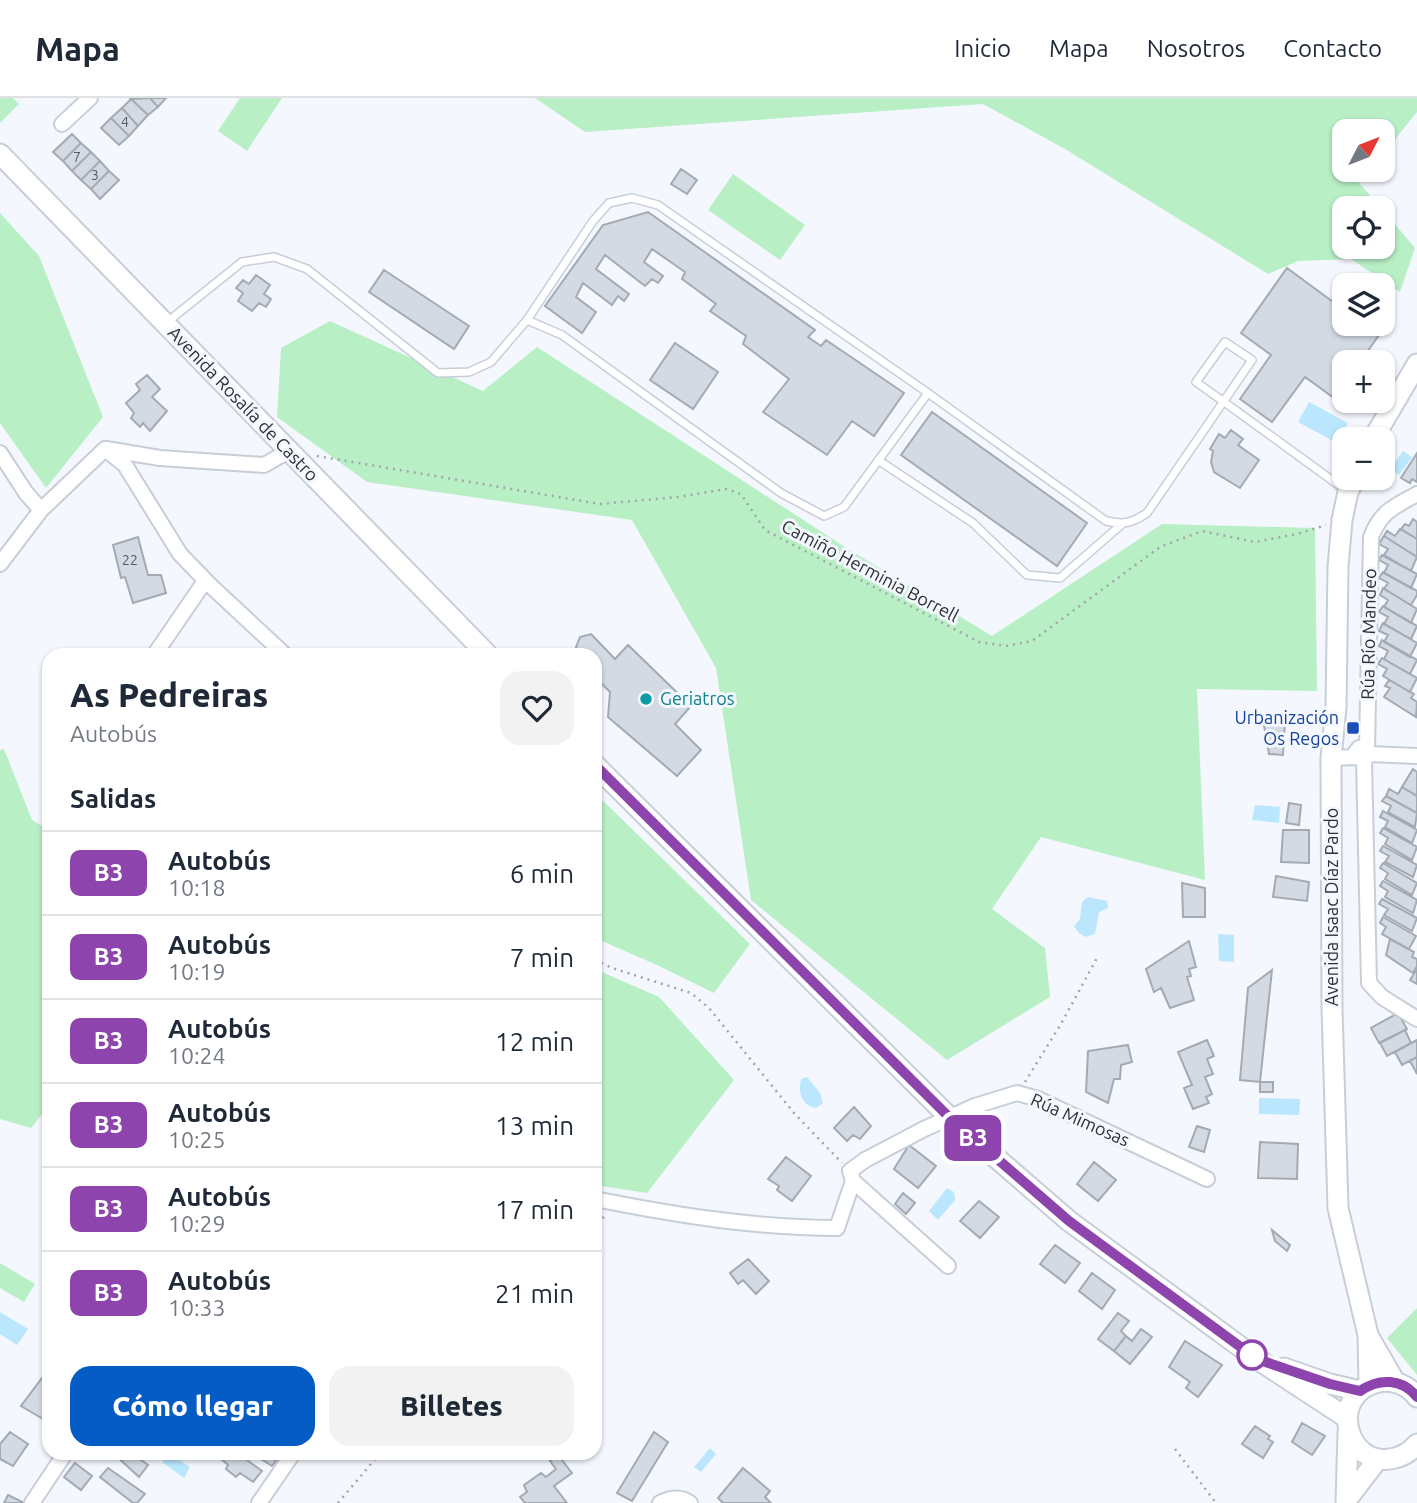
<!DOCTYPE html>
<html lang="es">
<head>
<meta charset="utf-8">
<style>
  :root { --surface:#fff; --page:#f2f2f3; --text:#1f2937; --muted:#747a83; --line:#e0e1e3; --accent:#055cc5 }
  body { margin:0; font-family:Ubuntu,sans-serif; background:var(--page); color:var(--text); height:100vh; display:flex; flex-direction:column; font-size:26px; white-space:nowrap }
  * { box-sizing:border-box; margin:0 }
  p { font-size:23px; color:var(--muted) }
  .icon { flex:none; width:38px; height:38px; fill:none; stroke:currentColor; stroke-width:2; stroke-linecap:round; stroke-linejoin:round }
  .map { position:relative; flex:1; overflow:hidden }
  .panel { position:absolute; left:42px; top:550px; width:560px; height:812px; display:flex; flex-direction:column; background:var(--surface); border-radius:21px; box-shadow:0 2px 5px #0004 }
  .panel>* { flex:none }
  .badge { padding:0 14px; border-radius:10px; font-size:24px; line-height:46px }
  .needle { width:46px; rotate:48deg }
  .tools { position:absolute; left:1332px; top:21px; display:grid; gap:14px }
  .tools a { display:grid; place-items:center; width:63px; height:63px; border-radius:14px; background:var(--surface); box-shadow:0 2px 5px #0004; font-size:35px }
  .map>.badge { position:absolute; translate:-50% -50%; box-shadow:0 0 0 4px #fff }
  h2 { padding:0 28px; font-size:26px; line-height:63px }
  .round { display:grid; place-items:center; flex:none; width:74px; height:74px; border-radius:21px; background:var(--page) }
  .overview { display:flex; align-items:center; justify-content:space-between; height:119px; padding:0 28px }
  h1 { font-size:33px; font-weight:800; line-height:52px }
  .cta { display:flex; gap:14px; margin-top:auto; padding:14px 28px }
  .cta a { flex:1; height:80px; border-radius:21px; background:var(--accent); color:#fff; font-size:28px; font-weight:800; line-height:80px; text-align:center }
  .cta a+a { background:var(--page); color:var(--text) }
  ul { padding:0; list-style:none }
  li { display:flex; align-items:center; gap:21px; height:84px; padding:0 28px; border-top:2px solid var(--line) }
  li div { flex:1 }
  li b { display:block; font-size:26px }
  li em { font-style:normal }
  li .badge { min-width:77px; font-weight:700; text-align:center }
  header { display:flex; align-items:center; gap:42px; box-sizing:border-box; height:98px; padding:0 35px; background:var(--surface); border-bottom:2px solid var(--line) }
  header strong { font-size:33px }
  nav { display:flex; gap:38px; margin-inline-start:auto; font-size:24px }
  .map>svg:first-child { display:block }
  .green { fill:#b8efc5 }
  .water { fill:#bae6fe }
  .building { fill:#d4dae4; stroke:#a4aab4; stroke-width:2 }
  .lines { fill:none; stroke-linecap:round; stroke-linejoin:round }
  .lane-casing { stroke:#c8ced8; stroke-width:10 }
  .street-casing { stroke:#c8ced8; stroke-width:18 }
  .secondary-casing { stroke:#c8ced8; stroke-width:23 }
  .path { stroke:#a2a5aa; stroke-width:2.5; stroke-dasharray:2 5; stroke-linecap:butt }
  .lane { stroke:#fff; stroke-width:7 }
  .street { stroke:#fff; stroke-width:14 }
  .secondary { stroke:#fff; stroke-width:19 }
  .line-casing { stroke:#fff; stroke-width:16 }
  .line { stroke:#8e44ad; stroke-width:10 }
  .culture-dot { fill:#0f9aa8; stroke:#f4f8fe; stroke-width:2.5 }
  .transit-dot { fill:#1a4fb4; stroke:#f4f8fe; stroke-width:2.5 }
  .stop-dot { fill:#fff; stroke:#8e44ad; stroke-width:3.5 }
  .labels { text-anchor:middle; stroke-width:6; stroke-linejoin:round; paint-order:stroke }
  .number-label { font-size:14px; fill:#585a60 }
  .street-label { font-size:18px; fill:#2e3034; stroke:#f4f8fe }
  .culture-label { font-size:18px; fill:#0d838f; stroke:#f4f8fe; text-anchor:start }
  .transit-label { font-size:18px; fill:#164399; stroke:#f4f8fe; text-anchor:end }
</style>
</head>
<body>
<header>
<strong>Mapa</strong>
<nav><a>Inicio</a><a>Mapa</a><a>Nosotros</a><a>Contacto</a></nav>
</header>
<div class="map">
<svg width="1417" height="1405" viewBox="0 0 1417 1405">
  <rect width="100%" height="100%" fill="#f4f8fe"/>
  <path class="green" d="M0,0H13L19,6L0,25Z
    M240,0H282L247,53L218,33Z
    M535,0H1417V14L1383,56L1382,33H1344V72H1370L1359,85L1381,110H1344V149H1382L1383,112L1415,150L1400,194L1351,161L1298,163L1268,176L1065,51L983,6L585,34Z
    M733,76L805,127L780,162L708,112Z
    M0,115L39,158L103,319L46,390L0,325Z
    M330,223L483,293L537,249L848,451L992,538L1162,426L1315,430L1317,593L1197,591L1205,782L1041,739L992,811L1045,850L1050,899L947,962L751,802L716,570L632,422L367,384L277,319L281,250Z
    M4,651L32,722L49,732V1007L31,1030L0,1021V652Z
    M595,695L750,846L714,895L657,867L595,840Z
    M602,874L659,899L734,982L647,1095L595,1087V878Z
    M0,1165L35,1186L24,1204L0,1190Z
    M1417,1210V1277L1387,1240Z"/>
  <path class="water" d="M1309,304L1348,325L1337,345L1298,324Z
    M1403,353L1412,359L1399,377L1390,371Z
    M1255,707L1280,709L1279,725L1252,722Z
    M1088,799L1107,803L1108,810L1099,814L1095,836L1085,839L1078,834L1074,828L1080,821L1082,804Z
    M1218,836L1234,837V864L1219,863Z
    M807,979L820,995L823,1005L816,1010C801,1007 798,994 801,981Z
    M1259,1000L1300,1001L1299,1017L1259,1016Z
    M947,1090L954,1094L955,1102L938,1122L929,1113Z
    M0,1214L28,1231L17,1247L0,1236Z
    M710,1350L716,1356L701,1374L694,1369Z
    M169,1355L190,1369L184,1380L162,1364Z"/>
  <path class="building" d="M150,0H166L158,9Z
    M150,0L158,9L148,17L131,1Z
    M131,1L148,17L138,28L122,10Z
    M122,10L138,28L129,38L111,20Z
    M111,20L129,38L119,47L101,30Z
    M72,36L81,45L63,63L53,54Z
    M81,45L91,54L72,73L63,63Z
    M91,54L100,63L81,82L72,73Z
    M100,63L109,73L91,91L81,82Z
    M681,71L697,82L687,96L671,86Z
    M109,73L119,82L100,101L91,91Z
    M648,114L815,232L808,239L821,248L826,242L904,295L874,338L852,323L827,357L763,314L789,281L743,246L746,238L710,213L716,206L682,181L685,174L652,151L644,164L663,178L658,185L652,181L645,188L605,157L596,171L629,196L624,203L618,198L612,207L583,185L576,199L596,214L582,235L545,208L603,127Z
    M1287,170L1344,212V226H1363L1379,237L1360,264H1344V286L1334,300L1305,279L1272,324L1240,301L1271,257L1241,235Z
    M384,172L469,228L454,251L369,194Z
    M256,177L270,187L264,196L271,201L266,209L259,205L252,213L238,203L243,195L236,190L243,182L249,186Z
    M675,245L718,274L693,311L650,282Z
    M147,277L160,291L152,299L167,313L150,333L143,325L140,329L131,320L134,315L126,305L140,292L136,286Z
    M932,314L1087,425L1057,468L901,357Z
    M1231,332L1243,341L1238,347L1259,362L1240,390L1214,374L1211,364L1213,353L1210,351L1219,336L1225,340Z
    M1417,355V384L1412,381L1410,385L1401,380Z
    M1413,421L1417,424V441L1401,431L1405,426L1409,428Z
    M1400,431L1417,441V459L1384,438L1387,433L1395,438Z
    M1384,438L1417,459L1411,473L1384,457L1388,451L1379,446Z
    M138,439L148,477H161L166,495L133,505L125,479L121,480L113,447Z
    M1382,457L1417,476L1411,490L1384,475L1388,467L1379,462Z
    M1383,474L1417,493V497L1411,507L1384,491L1388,485L1379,480Z
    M1383,490L1417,511L1411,525L1384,509L1388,502L1380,497Z
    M1383,508L1417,528L1411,541L1384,526L1388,519L1379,514Z
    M1383,525L1417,545L1410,559L1384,544L1388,537L1379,533Z
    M591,536L615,561L628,547L691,608L675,626L701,652L677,678L608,619L610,594L595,579V556H577L575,552L580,539Z
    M1382,542L1417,562L1410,576L1384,561L1388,553L1379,548Z
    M1382,560L1417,580L1410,594L1383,578L1387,571L1378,566Z
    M1389,582L1414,596L1411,600L1417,604L1416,619L1384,599L1390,590L1385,588Z
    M1263,622L1285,623L1283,657L1269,656Z
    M1413,671L1417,674V698L1402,689Z
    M1402,689L1417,698V715L1386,698L1389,691L1398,696Z
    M1386,698L1417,715L1415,729L1388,714L1391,708L1382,703Z
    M1289,705L1301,707L1299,727L1286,725Z
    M1383,713L1417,732L1412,745L1385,729L1388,723L1380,719Z
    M1383,730L1417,749L1412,762L1385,746L1388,740L1380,735Z
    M1283,732H1309V765L1281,764Z
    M1383,748L1417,767L1413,779L1385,764L1389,758L1380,753Z
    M1383,765L1417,785L1412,797L1385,781L1388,775L1380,770Z
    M1276,778L1309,784L1307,803L1273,799Z
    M1383,783L1417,802L1413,815L1385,799L1388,793L1380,788Z
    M1182,785L1205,790V819H1183Z
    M1382,801L1417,820L1412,833L1384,817L1388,811L1379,806Z
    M1383,819L1416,838L1409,851L1382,836L1386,829L1380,825Z
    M1390,841L1414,854L1412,859L1417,861V868L1413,875L1386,857Z
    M1189,843L1196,869L1189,871L1191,878L1187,879L1194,902L1170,910L1161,890L1154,894L1146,871Z
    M1417,871V886L1410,882Z
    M1272,872L1260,984L1240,982L1248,890Z
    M1398,915L1407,931L1379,945L1371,930Z
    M1405,932L1411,945L1387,958L1380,945Z
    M1207,942L1214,958L1207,961L1213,976L1205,979L1212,996L1206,999L1209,1005L1193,1011L1184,990L1192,987L1178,954Z
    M1417,942V959L1402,967L1395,954Z
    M1128,947L1132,964L1121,967L1120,981H1114L1108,1005L1086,994L1088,953Z
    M1417,959V976L1410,963Z
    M1260,984H1273V994H1260Z
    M854,1009L871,1028L860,1041L853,1037L847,1043L834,1030Z
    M1197,1028L1210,1032L1204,1054L1189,1049Z
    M1260,1044L1298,1046L1297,1081L1258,1080Z
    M909,1047L936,1068L918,1090L894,1071Z
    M786,1059L811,1078L792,1103L777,1092L779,1088L768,1081Z
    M1094,1064L1116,1082L1098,1103L1077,1086Z
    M903,1095L915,1105L906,1116L895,1106Z
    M979,1103L999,1119L980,1140L960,1123Z
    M1272,1132L1290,1147L1287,1153L1275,1143Z
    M1055,1147L1080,1165L1065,1185L1040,1166Z
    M748,1161L769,1183L756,1196L743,1182L738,1186L730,1175Z
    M1092,1175L1115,1192L1102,1211L1079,1193Z
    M1118,1215L1129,1223L1121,1233L1126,1238L1114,1253L1098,1241Z
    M1141,1231L1152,1239L1130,1266L1114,1253L1126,1238L1132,1243Z
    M1185,1243L1222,1267L1198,1299L1186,1290L1190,1284L1169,1269Z
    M42,1280L49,1285V1312L43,1321L21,1308Z
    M1302,1325L1325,1338L1312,1357L1292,1344Z
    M1255,1328L1270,1338L1268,1341L1273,1344L1263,1360L1242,1346Z
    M10,1334L28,1346L13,1368L0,1361V1346Z
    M654,1334L668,1344L632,1403L617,1395Z
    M116,1354H130L148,1367L139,1379L114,1356Z
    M224,1354H236L262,1373L253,1384L240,1375L236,1379L226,1371L228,1367L220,1360Z
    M266,1354H275L279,1358L272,1368L261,1361Z
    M558,1357L572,1375L554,1388L567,1405H525L520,1399L527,1394L524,1387L541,1375L546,1379L556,1371L550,1363Z
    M75,1365L92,1378L81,1392L64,1379Z
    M108,1370L145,1396L137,1405H133L100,1379Z
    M743,1370L770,1393L765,1399L771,1405H723L718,1400Z
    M8,1397L24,1405H4Z"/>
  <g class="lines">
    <g class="lane-casing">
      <path id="lane" d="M166,225L242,164L274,159L307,171L438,275L469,274L491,264L527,222L593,123L609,105L632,100L658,107L928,295L844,409L824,418L781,395L562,237L527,222
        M928,295L1106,423C1124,427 1132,425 1147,415L1252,262L1225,244L1196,284C1247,320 1297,357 1347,393
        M878,362L973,425L1027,477L1060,480L1122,426"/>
    </g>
    <g class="street-casing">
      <path id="street" d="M62,26L90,0
        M105,351L125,367L180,456L211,488L284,556
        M106,351L160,360L264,367L289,353
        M0,355L26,395L41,412
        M0,466L41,412L105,351
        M155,556L205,483
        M1367,651L1371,439C1381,413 1394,409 1417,396
        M1369,656L1417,658
        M1331,660L1357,659L1364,662L1368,658V652L1365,649L1359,650L1355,655L1357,659
        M1364,662L1369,885L1382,899L1417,921
        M853,1083L948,1168
        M595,1101C675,1117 756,1130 837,1130L853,1083L850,1073L865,1062L924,1031L975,1008L1017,995L1038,1001L1207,1081
        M32,1405L66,1354
        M259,1405L294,1354
        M660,1405C670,1400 680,1398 690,1405"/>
    </g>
    <g class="secondary-casing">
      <path id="secondary" d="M0,56L487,556
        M1373,341L1417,266
        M1355,380L1348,394L1342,422L1338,469L1336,609L1331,660L1332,910L1338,1110L1368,1237L1369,1287
        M595,667L949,1019L1069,1123L1257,1261L1347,1320
        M1369,1239L1395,1284
        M1284,1270L1330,1286L1360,1293
        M1417,1299C1408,1287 1393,1281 1379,1284C1326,1295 1346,1373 1395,1360C1404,1358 1411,1353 1417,1346
        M1348,1400L1378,1361
        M1346,1405L1348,1334"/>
    </g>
    <path class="path" d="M317,358L600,406L678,399L726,391L741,396L765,432L979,544L1006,548L1032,543L1160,449L1202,433L1255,444L1297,436L1326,427
      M595,862L612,870L691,895L709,910L794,1015L842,1065
      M1025,984L1061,926L1097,860
      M595,1140L604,1117
      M1175,1351L1216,1405
      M338,1405L381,1354"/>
    <use href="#lane" class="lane"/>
    <use href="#street" class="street"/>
    <use href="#secondary" class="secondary"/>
  </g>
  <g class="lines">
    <g class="line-casing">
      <path id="line" d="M595,667L949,1019L1069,1123L1257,1261L1330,1286L1360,1293C1379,1280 1402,1280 1417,1299"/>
    </g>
    <use href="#line" class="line"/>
  </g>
  <circle class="culture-dot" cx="646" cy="601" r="7"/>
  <rect class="transit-dot" x="1346" y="623" width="14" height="14" rx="3.5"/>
  <circle class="stop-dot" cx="1252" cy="1257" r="14"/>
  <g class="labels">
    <g class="number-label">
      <text x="125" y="29">4</text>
      <text x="77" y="64">7</text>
      <text x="95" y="82">3</text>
      <text x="130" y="467">22</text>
    </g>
    <g class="street-label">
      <text transform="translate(243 306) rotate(46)" y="6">Avenida Rosalía de Castro</text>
      <text transform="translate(870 473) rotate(28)" y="6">Camiño Herminia Borrell</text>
      <text transform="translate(1369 536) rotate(-89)" y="6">Rúa Río Mandeo</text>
      <text transform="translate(1332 809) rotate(-90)" y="6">Avenida Isaac Díaz Pardo</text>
      <text transform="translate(1080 1022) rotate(24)" y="6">Rúa Mimosas</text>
    </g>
    <g class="culture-label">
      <text x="660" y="607">Geriatros</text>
    </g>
    <g class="transit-label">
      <text x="1339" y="626">Urbanización<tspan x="1339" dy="21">Os Regos</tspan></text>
    </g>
  </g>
</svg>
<div class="tools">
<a><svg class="needle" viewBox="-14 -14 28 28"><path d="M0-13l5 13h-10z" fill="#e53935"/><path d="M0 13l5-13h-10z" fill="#747a83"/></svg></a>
<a><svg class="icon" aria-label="locate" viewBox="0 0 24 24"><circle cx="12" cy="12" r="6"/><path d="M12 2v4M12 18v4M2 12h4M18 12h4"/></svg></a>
<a><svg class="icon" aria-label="layers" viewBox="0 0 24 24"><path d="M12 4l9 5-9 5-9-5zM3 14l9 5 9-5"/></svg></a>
<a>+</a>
<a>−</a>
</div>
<b class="badge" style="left:973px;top:1040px;background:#8e44ad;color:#fff">B3</b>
<section class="panel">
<div class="overview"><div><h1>As Pedreiras</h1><p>Autobús</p></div><a class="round"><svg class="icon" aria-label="heart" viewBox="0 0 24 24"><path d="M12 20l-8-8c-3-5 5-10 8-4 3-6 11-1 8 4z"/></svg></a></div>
<h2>Salidas</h2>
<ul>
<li><span class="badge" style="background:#8e44ad;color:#fff">B3</span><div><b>Autobús</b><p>10:18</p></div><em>6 min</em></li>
<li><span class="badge" style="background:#8e44ad;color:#fff">B3</span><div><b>Autobús</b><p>10:19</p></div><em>7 min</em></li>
<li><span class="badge" style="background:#8e44ad;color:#fff">B3</span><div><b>Autobús</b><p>10:24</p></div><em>12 min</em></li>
<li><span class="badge" style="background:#8e44ad;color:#fff">B3</span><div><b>Autobús</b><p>10:25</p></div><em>13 min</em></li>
<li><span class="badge" style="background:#8e44ad;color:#fff">B3</span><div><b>Autobús</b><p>10:29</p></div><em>17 min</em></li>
<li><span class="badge" style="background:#8e44ad;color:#fff">B3</span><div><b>Autobús</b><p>10:33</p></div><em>21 min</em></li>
</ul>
<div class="cta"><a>Cómo llegar</a><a>Billetes</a></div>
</section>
</div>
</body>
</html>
